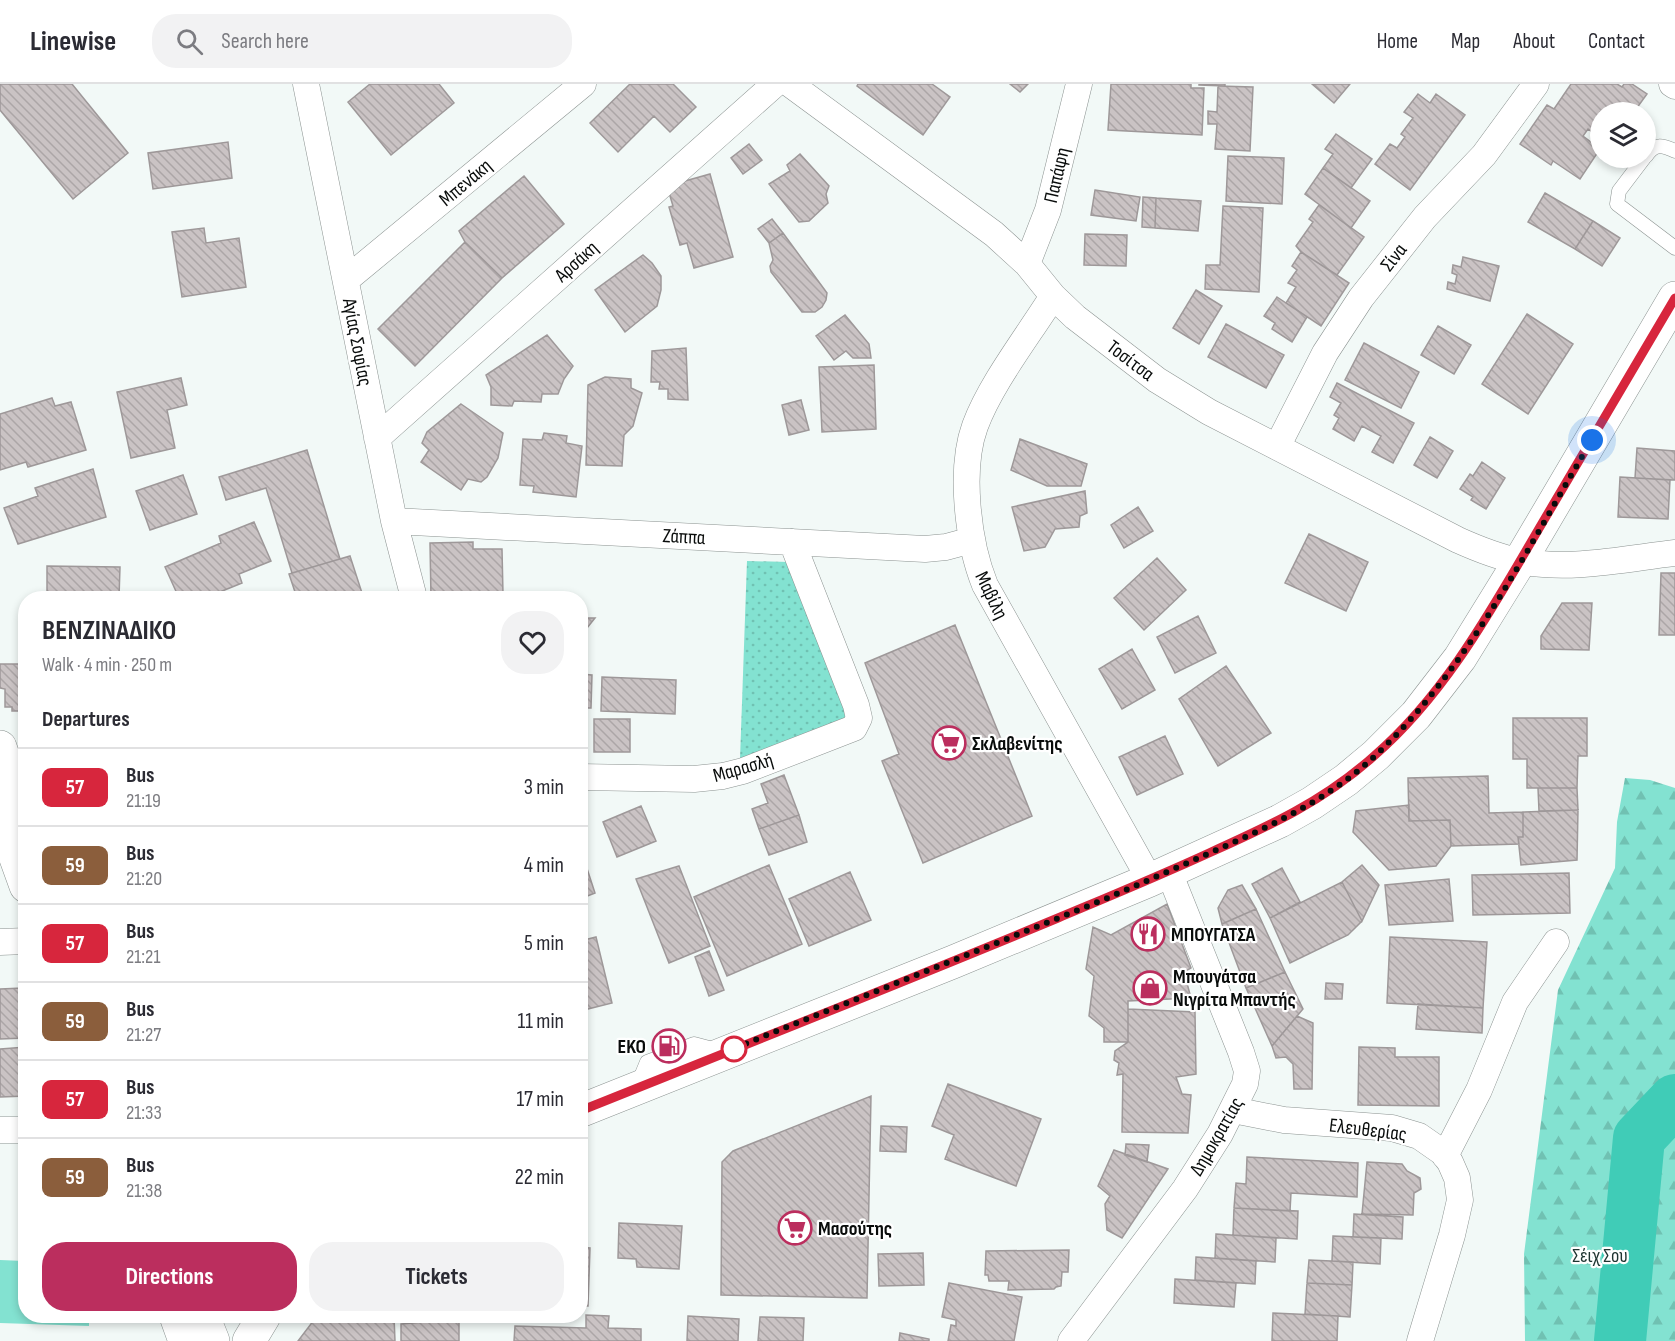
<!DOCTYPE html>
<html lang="en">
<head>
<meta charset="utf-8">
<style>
  :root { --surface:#fff; --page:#f2f2f3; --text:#2b2b33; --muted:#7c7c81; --line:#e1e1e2; --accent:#bb2e5e }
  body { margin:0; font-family:"Sofia Sans Condensed",sans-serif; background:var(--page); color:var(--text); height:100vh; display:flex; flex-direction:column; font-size:22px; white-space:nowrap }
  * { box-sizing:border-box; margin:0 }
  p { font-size:20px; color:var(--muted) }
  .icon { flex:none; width:33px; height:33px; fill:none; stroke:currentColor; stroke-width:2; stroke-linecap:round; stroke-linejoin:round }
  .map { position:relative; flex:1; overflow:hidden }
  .drawer { position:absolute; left:18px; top:507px; width:570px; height:732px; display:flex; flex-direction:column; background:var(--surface); border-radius:24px; box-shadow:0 3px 9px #0003 }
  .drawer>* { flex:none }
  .badge { padding:0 12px; border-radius:9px; font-size:21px; line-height:39px }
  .tools { position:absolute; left:1590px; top:18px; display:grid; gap:12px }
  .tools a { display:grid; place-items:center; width:66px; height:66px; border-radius:50%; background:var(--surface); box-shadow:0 3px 9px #0003; font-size:30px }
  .you { position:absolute; width:30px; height:30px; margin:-15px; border:4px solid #fff; border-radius:50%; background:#1a73e8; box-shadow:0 0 0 9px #1a73e833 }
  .map>.badge { position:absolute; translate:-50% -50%; box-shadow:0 0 0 3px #fff }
  h2 { padding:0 24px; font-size:22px; line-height:54px }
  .round { display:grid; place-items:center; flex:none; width:63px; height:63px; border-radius:24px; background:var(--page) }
  .overview { display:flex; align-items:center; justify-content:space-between; height:102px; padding:0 24px }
  h1 { font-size:28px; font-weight:700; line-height:45px }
  .action { display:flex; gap:12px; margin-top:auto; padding:12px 24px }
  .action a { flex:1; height:69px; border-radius:24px; background:var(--accent); color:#fff; font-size:24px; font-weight:700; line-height:69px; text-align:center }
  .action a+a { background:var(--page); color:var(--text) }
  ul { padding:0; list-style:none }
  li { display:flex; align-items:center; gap:18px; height:78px; padding:0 24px; border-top:2px solid var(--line) }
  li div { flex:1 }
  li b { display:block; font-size:22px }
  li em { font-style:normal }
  li .badge { min-width:66px; font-weight:700; text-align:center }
  header { display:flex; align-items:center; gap:36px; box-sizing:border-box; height:84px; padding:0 30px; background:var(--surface); border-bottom:2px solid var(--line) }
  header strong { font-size:28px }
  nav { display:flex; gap:33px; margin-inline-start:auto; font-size:21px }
  .search { width:420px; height:54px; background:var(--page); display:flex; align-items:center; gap:15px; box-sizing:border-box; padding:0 21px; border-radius:24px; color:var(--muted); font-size:22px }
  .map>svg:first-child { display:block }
  .grass { fill:url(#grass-dots) }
  .forest { fill:url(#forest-firs) }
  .pitch { fill:#83e2d1 }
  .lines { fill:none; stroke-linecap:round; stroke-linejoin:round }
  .river { stroke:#40ccb7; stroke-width:52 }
  .building { fill:url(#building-back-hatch); stroke:#9e9899; stroke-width:1.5 }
  .lane-casing { stroke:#8c9391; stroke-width:15 }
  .street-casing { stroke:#8c9391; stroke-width:27 }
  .secondary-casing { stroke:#8c9391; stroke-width:34 }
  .lane { stroke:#fff; stroke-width:14 }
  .street { stroke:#fff; stroke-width:26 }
  .secondary { stroke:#fff; stroke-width:33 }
  .line-casing { stroke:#fff; stroke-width:14 }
  .line { stroke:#d7263d; stroke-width:9 }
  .walk { stroke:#090c0b; stroke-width:6; stroke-dasharray:0 10.8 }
  .stop-dot { fill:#fff; stroke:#d7263d; stroke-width:3 }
  .labels { text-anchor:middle; stroke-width:4.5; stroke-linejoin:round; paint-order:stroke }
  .street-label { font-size:20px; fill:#090c0b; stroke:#fff }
  .poi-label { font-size:20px; font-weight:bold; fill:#090c0b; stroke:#fff; text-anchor:start }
  .park-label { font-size:20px; fill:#1e3531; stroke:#fff }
</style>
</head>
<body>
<header>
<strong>Linewise</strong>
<div class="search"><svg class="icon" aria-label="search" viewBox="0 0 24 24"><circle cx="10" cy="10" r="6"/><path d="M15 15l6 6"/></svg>Search here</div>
<nav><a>Home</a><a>Map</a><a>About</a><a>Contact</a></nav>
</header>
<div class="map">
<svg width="1675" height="1257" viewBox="0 0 1675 1257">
  <defs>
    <pattern id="grass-dots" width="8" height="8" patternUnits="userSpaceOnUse" patternTransform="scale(1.5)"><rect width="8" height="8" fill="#83e2d1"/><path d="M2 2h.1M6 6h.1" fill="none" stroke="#70c1b2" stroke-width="1.8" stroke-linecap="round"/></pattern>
    <pattern id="forest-firs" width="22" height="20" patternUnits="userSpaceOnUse" patternTransform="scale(1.5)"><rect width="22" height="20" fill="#83e2d1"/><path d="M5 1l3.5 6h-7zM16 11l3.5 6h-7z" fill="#70c1b2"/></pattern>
    <pattern id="building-back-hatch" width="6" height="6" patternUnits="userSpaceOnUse" patternTransform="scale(1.5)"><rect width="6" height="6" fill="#cac3c4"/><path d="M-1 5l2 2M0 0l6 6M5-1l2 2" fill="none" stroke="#aca6a7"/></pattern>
  </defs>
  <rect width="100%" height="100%" fill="#f2f9f7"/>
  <path class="grass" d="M747,477L790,478L850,634L740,675Z"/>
  <path class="forest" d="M1625,694L1650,696L1675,704V1257H1525L1524,1170L1558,906L1615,784L1617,738Z"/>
  <path class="pitch" d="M0,1176L25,1177L26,1232H89V1242L0,1239Z"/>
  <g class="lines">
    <path class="river" d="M1620,1257L1639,1054L1675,1016"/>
  </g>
  <path class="building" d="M0,0H72L128,69L73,115L0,26Z
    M370,0H439L454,19L391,71L348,18Z
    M630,0H673L696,23L670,48L654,32L618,68L590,39Z
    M858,0H932L950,13L923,51L857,2Z
    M1010,0H1028L1020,8Z
    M1111,0H1191V4H1204L1202,51L1108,46Z
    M1199,0H1225V2L1199,1Z
    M1312,0H1350L1334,19Z
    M1571,0H1617L1622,3L1624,0H1632L1647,10L1634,28H1600V54L1588,45L1583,52L1600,65L1580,95L1553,77L1551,81L1520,60L1547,21L1554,25Z
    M1218,2L1253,3L1250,67L1215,65L1217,40H1208V27L1217,28Z
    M1418,10L1430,19L1436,10L1465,31L1410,106L1375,80L1390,60L1397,64L1405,53L1401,50L1413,34L1404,28Z
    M1336,50L1372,75L1351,104L1323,84L1333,70L1325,65Z
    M228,58L232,94L153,105L148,69Z
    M749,60L762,76L743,90L731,74Z
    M800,70L829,102L826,110L828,119L809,137L799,138L769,100L790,87L787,81Z
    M1228,72L1284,74L1282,120L1226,117Z
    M1323,84L1370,117L1351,144L1305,110Z
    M710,90L733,173L694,184L687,159L680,161L669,123L673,122L667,102Z
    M524,92L564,140L502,194L465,158L459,147Z
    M1095,106L1140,113L1136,137L1091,131Z
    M1545,109L1593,137L1575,165L1528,138Z
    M1143,113L1156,114L1155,144L1142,143Z
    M1156,114L1201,117L1198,147L1155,144Z
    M1319,121L1364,153L1337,191L1301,168L1296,162L1313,138L1309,135Z
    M1223,122L1263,124L1259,208L1205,205L1206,181H1220Z
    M772,135L783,149L769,159L758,145Z
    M1593,137L1620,154L1602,182L1575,165Z
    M204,144L206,159L239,154L246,203L182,213L172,148Z
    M783,149L827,209L826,216L822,223L815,228H802L771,188L770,182L773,176L769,159Z
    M1085,150L1127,151L1126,182L1084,181Z
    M465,158L502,194L415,282L378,245Z
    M1301,168L1349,199L1321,242L1286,219L1296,203L1288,199L1297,186L1292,182Z
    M643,171L652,179L661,192V206L657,222L625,248L595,206Z
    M1463,173L1499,182L1490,217L1447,205L1448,198L1455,200L1457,191L1452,189L1453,181L1461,183Z
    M1196,206L1222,222L1199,260L1173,244Z
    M1277,213L1307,233L1292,258L1272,245L1275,239L1264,232Z
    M1527,230L1573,260L1528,330L1482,300Z
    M845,231L869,260L871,274H853L846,267L834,276L816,252Z
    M1226,240L1284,271L1266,304L1208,273Z
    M1438,242L1471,261L1454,290L1421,271Z
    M547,251L573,282L564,295L558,310H542L541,318L514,317L512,322L491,321V303L486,291Z
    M1364,259L1419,288L1401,324L1345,296Z
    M686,264L688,316L668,315V305H659L660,298H651L652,267Z
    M874,281L876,345L822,348L819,283Z
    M605,293L631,295V304L642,309L633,342L624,351L622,382L586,381L588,301Z
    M181,294L187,321L167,326L175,364L131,374L117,308Z
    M1337,299L1414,339L1393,379L1372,368L1381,352L1362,342L1354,357L1333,345L1339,334L1334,331L1341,319L1330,313Z
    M52,314L55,322L71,318L86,366L28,383L26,378L0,386V330Z
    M801,316L809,346L789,351L782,321Z
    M461,320L503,349L498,374L487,393L481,398L468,395L461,406L421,378L429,366L422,359L427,348Z
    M544,349L567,352L566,359L582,362L576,413L533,408L534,402L520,401L523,355L542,356Z
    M1430,353L1453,367L1437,394L1414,381Z
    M1020,355L1087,380L1081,402H1047L1011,386Z
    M1637,364L1675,367V396L1635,394Z
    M307,366L340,475L292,489L266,404L226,416L219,393Z
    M1482,378L1505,394L1486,425L1471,416L1473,413L1460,405L1470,390L1473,392Z
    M93,385L106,433L18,460L4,424L38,412L35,404Z
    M183,391L197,430L150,446L136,407Z
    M1620,393L1670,396L1668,435L1618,433Z
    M1085,407L1087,429L1080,432L1079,443L1055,445L1045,463L1024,467L1012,423Z
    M1138,423L1153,447L1124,464L1111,441Z
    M254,438L271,477L239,490L242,499L205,514H179L165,483L221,459L219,452Z
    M1309,450L1368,478L1346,527L1285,499Z
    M473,458V465H502L503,510H474V514H431L430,459Z
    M350,472L362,509L343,514H297L289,490Z
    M1157,474L1186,506L1144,546L1114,514Z
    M47,482L120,483L119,514H47Z
    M1661,489H1675V551H1659Z
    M1562,519H1592L1589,566L1541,565V552Z
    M1198,532L1216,569L1175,589L1157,553Z
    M580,534H595L587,544L586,558H580Z
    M955,541L1032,732L923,779L882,677L899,670L865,579Z
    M1132,565L1155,606L1122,625L1099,585Z
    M0,580H26V627H12V623H5V605L0,604Z
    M1226,582L1271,649L1218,682L1179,615Z
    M580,590L592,591L591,624H580Z
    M602,593L676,596L675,630L601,627Z
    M1513,634H1587V672H1578L1577,704H1527V675H1513Z
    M594,635H630V668H594Z
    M1165,652L1183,690L1137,711L1119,673Z
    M784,691L799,731L759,745L752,725L768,719L761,700Z
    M1488,692L1489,729L1523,728V753H1518L1519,760L1451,762L1450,736L1409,737L1408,694Z
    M1538,704H1577L1578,726L1539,727Z
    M1409,721V737L1450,736L1451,762L1436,782L1389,786L1353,748L1356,727Z
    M641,722L656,757L617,773L603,738Z
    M1578,726L1577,776L1521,781L1518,753H1523V728Z
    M799,731L807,758L769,771L759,745Z
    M580,763L595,809L580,815Z
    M769,781L802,860L727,892L694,813Z
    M1362,781L1379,801L1362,837L1342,798Z
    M679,782L710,862L669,879L636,795Z
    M1282,784L1300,818L1270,834L1252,800Z
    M850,788L871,836L809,862L789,815Z
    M1569,789L1570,829L1473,831L1472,791Z
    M1449,795L1453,837L1389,841L1385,801Z
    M1342,798L1362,837L1348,851L1290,879L1270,834Z
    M1242,801L1256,825L1222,840L1218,824L1228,806Z
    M1167,820L1191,884L1184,888L1191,914L1128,917V958H1104V944L1089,932L1094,892L1086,885L1093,843L1111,851Z
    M1256,825L1285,888L1246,904L1222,840Z
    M596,853L612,919L580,927V857Z
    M1390,853L1487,858L1483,924L1387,919Z
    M709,867L724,906L709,912L695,873Z
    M1285,888L1303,925L1272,962L1246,904Z
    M1326,899L1343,900L1342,915H1325Z
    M22,904L25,954L0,955V905Z
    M1418,920L1483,924L1482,949L1416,945Z
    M1128,925L1195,928L1196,990L1176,993L1182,1010L1191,1011L1188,1049L1122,1048L1123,990L1117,991L1119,979L1114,976L1115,967L1128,958Z
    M1297,932L1313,939L1312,1005H1294L1293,980L1286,973L1276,974L1272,962Z
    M26,963V1012L0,1013V965Z
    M1359,963L1395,964V973H1439V1022L1358,1021Z
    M948,1000L1041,1035L1016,1102L945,1075L954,1051L932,1042Z
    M871,1012L867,1214L721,1211L722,1078L733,1067Z
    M881,1042L907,1043L906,1068L880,1067Z
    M1126,1060L1149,1061L1147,1078L1125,1071Z
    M1114,1066L1168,1085L1122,1154L1107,1146L1105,1120L1110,1112L1098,1102Z
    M1247,1073L1358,1079L1357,1113L1291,1109L1290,1127L1234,1124L1236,1099L1246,1100Z
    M1367,1078L1402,1080L1407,1087L1420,1094L1421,1105L1414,1109L1413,1131L1362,1130Z
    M1234,1124L1298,1127L1297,1155L1233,1151Z
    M1354,1130L1403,1133L1402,1155L1353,1153Z
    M619,1139L682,1142L679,1185L637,1183L636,1175L618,1174Z
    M1216,1150L1276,1154L1275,1178L1215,1174Z
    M1333,1152L1381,1154L1380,1180L1332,1177Z
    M580,1163L590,1164L588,1222H580Z
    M1069,1166L1068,1188H1062L1061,1202L1056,1203L1054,1205L1008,1206L1009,1197H989L988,1191H985L986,1167Z
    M923,1169L924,1201L879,1202L878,1170Z
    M1196,1173L1256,1177L1255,1200L1195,1196Z
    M1309,1176L1353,1178L1352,1201L1307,1199Z
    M1175,1195L1236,1199L1234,1223L1174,1219Z
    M949,1199L1022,1213L1014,1257H948L951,1241L956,1242V1236L942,1233Z
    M1307,1199L1352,1201L1350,1233L1305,1230Z
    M1273,1229L1338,1232L1337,1257H1272Z
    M586,1231L609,1232L608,1244L641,1245V1257H514L515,1242L586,1244Z
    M317,1232H394L395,1257H298Z
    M434,1232H459V1257H401V1240L434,1237Z
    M688,1232L739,1235L738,1257H687Z
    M760,1233L804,1234L803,1257H758Z
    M900,1249L929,1255V1257H899Z"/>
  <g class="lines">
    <g class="lane-casing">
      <path id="lane" d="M1646,72C1655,59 1662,61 1675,67
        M1644,74L1619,107L1617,120L1675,164
        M640,995L647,978L694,960L709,964"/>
    </g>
    <g class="street-casing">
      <path id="street" d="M306,0L394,437L414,514
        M790,0L994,150L1027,180L1053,212L1075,233L1157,296L1209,328L1458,456C1478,465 1498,473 1519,477C1570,487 1624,475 1675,469
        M1672,0L1675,2
        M1027,180L1048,126L1079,0
        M347,195L583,0
        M1053,212C1028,252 991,299 975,342C959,386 968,459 985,501L1150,796
        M377,354L775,0
        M1277,363L1325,269L1361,214L1425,133L1484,71L1536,0
        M394,437L925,465L946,463L972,456
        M580,693L694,695L723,692L743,687L854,644L859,634L856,621L792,458
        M0,858L26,857
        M1233,1026L1284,1036L1392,1044L1419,1052L1442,1068L1450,1078L1457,1094L1460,1116L1452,1151L1420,1257
        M0,1046H26
        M1445,1072L1479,1006L1515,918L1556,858
        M1071,1257L1185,1105L1220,1050L1245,1000L1247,987L1241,968L1169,788"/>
    </g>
    <g class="secondary-casing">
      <path id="secondary" d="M0,663L26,739
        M0,730L26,802
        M580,1027L953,878L1150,796L1280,737L1312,719L1346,696L1376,671L1416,631L1460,574L1520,477L1675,214
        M176,1232L185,1257
        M203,1232L213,1257
        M249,1257L264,1232"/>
    </g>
    <use href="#lane" class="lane"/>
    <use href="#street" class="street"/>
    <use href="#secondary" class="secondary"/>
  </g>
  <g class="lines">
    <g class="line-casing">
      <path id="line" d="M580,1027C740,963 899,900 1058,834C1108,813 1159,792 1209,769C1269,742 1324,717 1374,672C1448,608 1495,519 1544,436C1588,362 1632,288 1675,214"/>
    </g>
    <use href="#line" class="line"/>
    <path class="walk" d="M734,965L725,968C851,917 978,867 1105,815C1144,798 1183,781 1221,764C1277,739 1332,713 1377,670C1470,582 1527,464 1592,356"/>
  </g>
  <defs>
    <g id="supermarket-ring" transform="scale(1.725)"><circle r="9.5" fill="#fff" stroke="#bb2e5e" stroke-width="1.5"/><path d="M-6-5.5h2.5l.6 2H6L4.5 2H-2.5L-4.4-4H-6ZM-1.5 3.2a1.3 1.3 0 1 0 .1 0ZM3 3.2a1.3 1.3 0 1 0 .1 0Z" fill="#bb2e5e"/></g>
    <g id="restaurant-ring" transform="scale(1.725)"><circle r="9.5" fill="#fff" stroke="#bb2e5e" stroke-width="1.5"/><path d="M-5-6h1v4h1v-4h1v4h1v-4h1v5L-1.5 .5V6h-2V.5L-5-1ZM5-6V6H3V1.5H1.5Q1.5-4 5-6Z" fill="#bb2e5e"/></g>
    <g id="shop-ring" transform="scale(1.725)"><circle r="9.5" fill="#fff" stroke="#bb2e5e" stroke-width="1.5"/><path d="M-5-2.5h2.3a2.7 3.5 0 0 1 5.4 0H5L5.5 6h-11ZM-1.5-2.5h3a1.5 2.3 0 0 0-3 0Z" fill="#bb2e5e"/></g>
    <g id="fuel-ring" transform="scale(1.725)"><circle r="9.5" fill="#fff" stroke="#bb2e5e" stroke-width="1.5"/><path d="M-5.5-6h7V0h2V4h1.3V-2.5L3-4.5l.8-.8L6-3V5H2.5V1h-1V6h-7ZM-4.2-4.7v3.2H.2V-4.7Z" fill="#bb2e5e"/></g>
  </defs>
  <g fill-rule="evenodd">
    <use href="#supermarket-ring" x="949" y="659"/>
    <use href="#restaurant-ring" x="1148" y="850"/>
    <use href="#shop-ring" x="1150" y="904"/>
    <use href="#fuel-ring" x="669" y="962"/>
    <use href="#supermarket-ring" x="795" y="1144"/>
  </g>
  <circle class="stop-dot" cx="734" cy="965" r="12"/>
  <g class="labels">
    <g class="street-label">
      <text transform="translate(1056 91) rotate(-77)" y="7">Παπάφη</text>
      <text transform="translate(465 98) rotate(-40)" y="7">Μπενάκη</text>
      <text transform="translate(1393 173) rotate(-52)" y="7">Σίνα</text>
      <text transform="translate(576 177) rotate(-42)" y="7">Αρσάκη</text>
      <text transform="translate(358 258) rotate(79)" y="7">Αγίας Σοφίας</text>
      <text transform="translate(1131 276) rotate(37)" y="7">Τοσίτσα</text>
      <text transform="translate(684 452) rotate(3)" y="7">Ζάππα</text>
      <text transform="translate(992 511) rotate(64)" y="7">Μαβίλη</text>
      <text transform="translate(743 683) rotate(-16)" y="7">Μαρασλή</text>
      <text transform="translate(1368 1045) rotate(7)" y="7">Ελευθερίας</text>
      <text transform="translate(1216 1052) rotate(-60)" y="7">Δημοκρατίας</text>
    </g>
    <g class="poi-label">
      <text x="972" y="666">Σκλαβενίτης</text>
      <text x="1171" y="857">ΜΠΟΥΓΑΤΣΑ</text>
      <text x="1173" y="899">Μπουγάτσα<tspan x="1173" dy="23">Νιγρίτα Μπαντής</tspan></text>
      <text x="646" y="969" text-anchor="end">EKO</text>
      <text x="818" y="1151">Μασούτης</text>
    </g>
    <g class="park-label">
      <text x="1600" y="1178">Σέιχ Σου</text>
    </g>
  </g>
</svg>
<div class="tools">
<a><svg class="icon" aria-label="layers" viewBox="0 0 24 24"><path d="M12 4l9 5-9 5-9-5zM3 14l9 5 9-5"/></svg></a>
</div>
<div class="you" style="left:1592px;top:356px"></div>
<section class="drawer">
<div class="overview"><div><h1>ΒΕΝΖΙΝΑΔΙΚΟ</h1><p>Walk · 4 min · 250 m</p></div><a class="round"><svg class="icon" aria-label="heart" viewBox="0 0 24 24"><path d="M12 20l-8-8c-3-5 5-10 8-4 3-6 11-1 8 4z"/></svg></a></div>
<h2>Departures</h2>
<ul>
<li><span class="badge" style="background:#d7263d;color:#fff">57</span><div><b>Bus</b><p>21:19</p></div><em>3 min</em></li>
<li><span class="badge" style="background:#8b5e3c;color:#fff">59</span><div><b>Bus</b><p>21:20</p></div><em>4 min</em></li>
<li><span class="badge" style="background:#d7263d;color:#fff">57</span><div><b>Bus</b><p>21:21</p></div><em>5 min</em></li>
<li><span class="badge" style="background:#8b5e3c;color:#fff">59</span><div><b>Bus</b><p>21:27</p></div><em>11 min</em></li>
<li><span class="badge" style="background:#d7263d;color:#fff">57</span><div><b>Bus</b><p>21:33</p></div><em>17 min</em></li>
<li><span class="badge" style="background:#8b5e3c;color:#fff">59</span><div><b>Bus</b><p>21:38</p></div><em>22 min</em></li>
</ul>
<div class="action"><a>Directions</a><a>Tickets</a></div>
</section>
</div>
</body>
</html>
